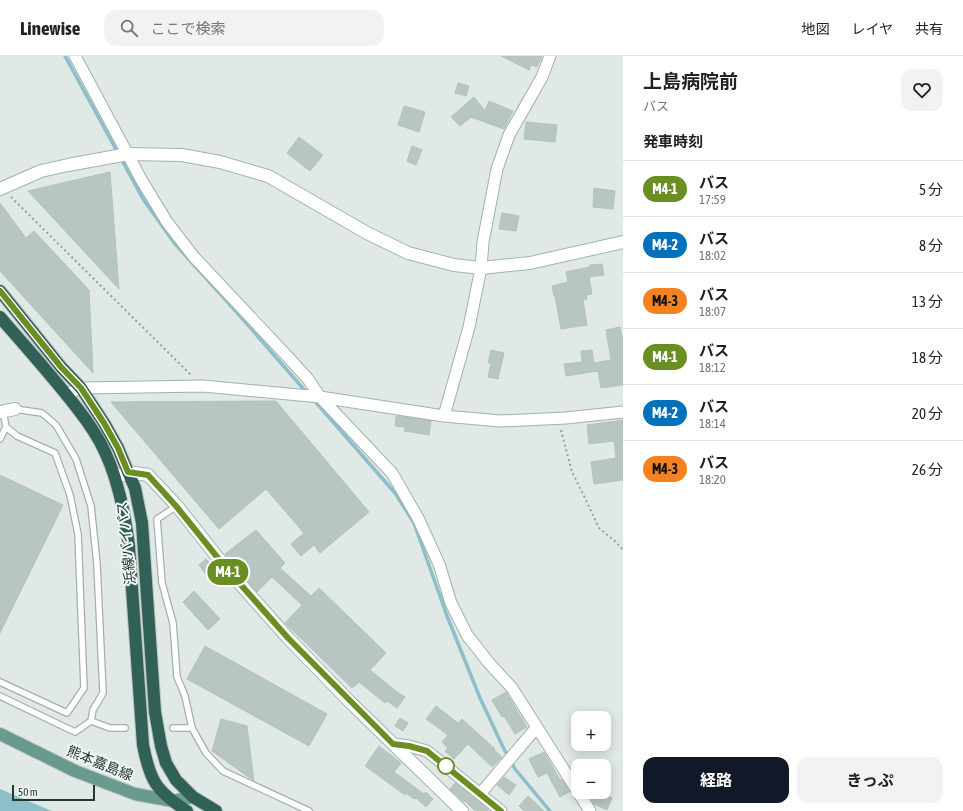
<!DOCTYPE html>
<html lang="ja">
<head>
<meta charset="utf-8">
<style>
  :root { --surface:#fff; --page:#f2f2f2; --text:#222; --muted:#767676; --line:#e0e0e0; --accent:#111827 }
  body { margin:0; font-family:"Asap Condensed","Noto Sans JP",sans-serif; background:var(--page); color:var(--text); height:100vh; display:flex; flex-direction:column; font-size:15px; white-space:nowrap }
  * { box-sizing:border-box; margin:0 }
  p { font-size:13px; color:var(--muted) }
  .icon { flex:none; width:22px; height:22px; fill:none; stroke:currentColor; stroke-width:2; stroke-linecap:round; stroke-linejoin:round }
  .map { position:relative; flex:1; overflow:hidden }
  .sheet { display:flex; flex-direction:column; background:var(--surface); width:340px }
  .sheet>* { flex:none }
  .badge { padding:0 8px; border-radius:13px; font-size:14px; line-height:26px }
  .fabs { position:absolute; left:571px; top:655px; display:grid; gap:8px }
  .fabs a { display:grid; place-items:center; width:40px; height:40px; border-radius:8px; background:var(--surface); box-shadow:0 2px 10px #0003; font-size:20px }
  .scale { position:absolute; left:12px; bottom:10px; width:83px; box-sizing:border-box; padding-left:4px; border:2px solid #223732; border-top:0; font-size:11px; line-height:14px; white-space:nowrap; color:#223732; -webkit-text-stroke:3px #f0f6f3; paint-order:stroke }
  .map>.badge { position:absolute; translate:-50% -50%; box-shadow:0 0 0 2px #fff }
  h2 { padding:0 20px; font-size:15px; line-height:36px }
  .round { display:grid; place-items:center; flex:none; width:42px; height:42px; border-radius:12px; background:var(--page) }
  .summary { display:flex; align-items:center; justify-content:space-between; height:68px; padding:0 20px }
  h1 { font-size:19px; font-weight:700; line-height:30px }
  .cta { display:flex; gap:8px; margin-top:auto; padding:8px 20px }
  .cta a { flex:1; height:46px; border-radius:12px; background:var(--accent); color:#fff; font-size:16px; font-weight:700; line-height:46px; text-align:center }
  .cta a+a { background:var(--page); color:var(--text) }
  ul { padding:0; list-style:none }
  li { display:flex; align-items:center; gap:12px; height:56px; padding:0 20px; border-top:1px solid var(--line) }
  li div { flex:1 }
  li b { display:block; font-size:15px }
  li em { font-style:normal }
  li .badge { min-width:44px; font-weight:700; text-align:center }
  header { display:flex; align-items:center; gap:24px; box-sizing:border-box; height:56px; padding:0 20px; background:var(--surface); border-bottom:1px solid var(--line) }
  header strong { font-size:19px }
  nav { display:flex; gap:22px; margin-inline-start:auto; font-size:14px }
  .search { width:280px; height:36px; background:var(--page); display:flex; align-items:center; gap:10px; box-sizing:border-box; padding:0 14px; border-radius:12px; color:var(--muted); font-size:15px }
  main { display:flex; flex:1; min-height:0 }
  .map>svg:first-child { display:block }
  .water { fill:#8cbfc9 }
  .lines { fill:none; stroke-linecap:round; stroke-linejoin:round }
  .stream { stroke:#8cbfc9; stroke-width:3.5 }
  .building { fill:#b8c6c1; stroke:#b3c2bc }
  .lane-casing { stroke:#a3b0ac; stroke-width:8 }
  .street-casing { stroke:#a3b0ac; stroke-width:13 }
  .secondary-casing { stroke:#a0b4ad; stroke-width:14 }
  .primary-casing { stroke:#bdc3c2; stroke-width:14 }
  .highway-casing { stroke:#bdc3c2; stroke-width:14 }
  .path { stroke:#83a99e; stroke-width:2; stroke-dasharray:2 3; stroke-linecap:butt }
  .lane { stroke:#fff; stroke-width:5.5 }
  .street { stroke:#fff; stroke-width:11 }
  .secondary { stroke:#fff; stroke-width:12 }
  .primary { stroke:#689a8e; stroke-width:12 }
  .highway { stroke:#316057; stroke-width:12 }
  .line-casing { stroke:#fff; stroke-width:9 }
  .line { stroke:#6b8e23; stroke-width:6 }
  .stop-dot { fill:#fff; stroke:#6b8e23; stroke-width:2 }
  .labels { text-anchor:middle; stroke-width:4; stroke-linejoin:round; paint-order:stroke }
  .street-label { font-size:14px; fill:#223732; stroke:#f0f6f3 }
</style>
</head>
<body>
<header>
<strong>Linewise</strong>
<div class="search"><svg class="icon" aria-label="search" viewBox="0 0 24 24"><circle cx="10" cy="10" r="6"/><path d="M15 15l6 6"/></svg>ここで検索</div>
<nav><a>地図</a><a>レイヤ</a><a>共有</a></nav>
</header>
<main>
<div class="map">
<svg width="623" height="755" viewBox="0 0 623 755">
  <rect width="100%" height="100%" fill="#e0e9e5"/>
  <path class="water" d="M0,733L52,755H0Z"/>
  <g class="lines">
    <path class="stream" d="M65,0L143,143L175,188L233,252L307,337
      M313,343L395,437L414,467L447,560L480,642L503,691L515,713L550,755"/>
  </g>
  <path class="building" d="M501,0H542L537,11L531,9L529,14Z
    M458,27L469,30L466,40L455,37Z
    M474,41L485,55L489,45L513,55L504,73L471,61L460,70L451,61Z
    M404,50L425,56L419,76L398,69Z
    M526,66L557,69L555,86L524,83Z
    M299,81L323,99L310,115L287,97Z
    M412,90L422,94L416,109L407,105Z
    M110,116L119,233L28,135Z
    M594,132L615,135L613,153L593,151Z
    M0,147L26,182L34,175L89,234L93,317L0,215Z
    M502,157L519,160L516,175L499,173Z
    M602,208L604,219L589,221L592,238L586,239L587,243L583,244L587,269L561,273L555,240H554L552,230L568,226L566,216L590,211V209Z
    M620,271L623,285V329L601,332L598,315L566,320L564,308L582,306L581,295L592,294L594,307L611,304L606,274Z
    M491,294L504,297L498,323L488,321L491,307H488Z
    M276,345L369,456L320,497L314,489L301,500L291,488L304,477L266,433L219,473L111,346Z
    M396,360L431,365L429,379L404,375L405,371L395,370Z
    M623,364V424L594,428L591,406L616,402L614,385L589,388L587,369Z
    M0,419L63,449L0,577Z
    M256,474L285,507L280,512L311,540L319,532L386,597L370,614L397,636L405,641L397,652L387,645L385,647L359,626L352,632L285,567L302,549L272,521L257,536L225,498Z
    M206,503L211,508L213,507L225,522L214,530L199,509Z
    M194,535L220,563L208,574L183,546Z
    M205,590L327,658L309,690L187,623Z
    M506,636L527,671L515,678L504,660L502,661L492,644Z
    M436,650L458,667L462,663L495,693L494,694L502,701L492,711L468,688L454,703L445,695L448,692L442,686L448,679L426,663Z
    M400,662L408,667L403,675L395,670Z
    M221,663L247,670L254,725L212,695Z
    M379,690L401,707L394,716L424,738L426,736L433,743L426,751L416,742L414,743L406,737L405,739L365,710Z
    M544,696L560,724L562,723L569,736L560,741L547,717L538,721L529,703Z
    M504,721L516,729L509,739L497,729Z
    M455,727L482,748L489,755H475L465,745L464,746L450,733Z
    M594,736H599L612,742L607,754L594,748L591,743Z
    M528,740L544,755H524L519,750Z"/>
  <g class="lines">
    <g class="lane-casing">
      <path id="lane" d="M0,383L6,371L3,355
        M177,450L157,463L162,527L173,567L177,621L185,640L192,672L206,697L223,715L309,755
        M0,626L67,657L84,632L78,478L70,439L55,397L17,380L6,371
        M0,640L75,676L91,665L93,654L103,637L97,508L91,450L76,403L56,369L42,357L15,353
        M91,665L110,672H125
        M173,672H192"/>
    </g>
    <g class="street-casing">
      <path id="street" d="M75,0L142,125L167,166L194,201L287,300L308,323L320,341L392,417L418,462L439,508L451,547L467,579L489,607L512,632L590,755
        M66,338L81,332L203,330L320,341L444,360L500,365L566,362L623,356
        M444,360L469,271L481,212L483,186L497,113L509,79L542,21L550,0
        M393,688L409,690L427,695L501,755
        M480,738L537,671"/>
    </g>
    <g class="secondary-casing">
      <path id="secondary" d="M0,133L41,115L68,109L128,98L182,99L220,106L268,120L367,177L408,197L454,209L481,212L530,207L623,186
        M0,356L15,353
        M115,422L128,416L148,419L177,450L226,512L288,582L349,645L462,755"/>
    </g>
    <g class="primary-casing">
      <path id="primary" d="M0,678L75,715L135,738L173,745L193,741"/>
    </g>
    <g class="highway-casing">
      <path id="highway" d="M0,235L61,311L81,332L104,367L118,392L128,416L135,432L142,467L155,656L161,690L166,707L176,724L193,741L216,755
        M0,261C26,291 53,321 77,352C88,366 98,380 105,396C119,426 125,458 129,490L143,689C150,725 156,735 187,755"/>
    </g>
    <path class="path" d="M11,141L191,319
      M561,374L572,416L584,440L599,472L616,486L623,494"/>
    <use href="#lane" class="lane"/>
    <use href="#street" class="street"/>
    <use href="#secondary" class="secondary"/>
    <use href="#primary" class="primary"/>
    <use href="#highway" class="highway"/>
  </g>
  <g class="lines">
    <g class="line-casing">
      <path id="line" d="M0,235L61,311L81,332L104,367L118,392L128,416L148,419L176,450L226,512L288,582L393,688L409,690L427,695L501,755"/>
    </g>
    <use href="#line" class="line"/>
  </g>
  <circle class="stop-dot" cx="446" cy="710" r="8"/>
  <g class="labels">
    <g class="street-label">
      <text transform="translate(126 487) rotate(-96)" y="5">浜線バイパス</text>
      <text transform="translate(100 707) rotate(22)" y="5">熊本嘉島線</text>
    </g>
  </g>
</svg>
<div class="fabs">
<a>+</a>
<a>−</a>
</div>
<div class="scale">50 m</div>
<b class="badge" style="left:228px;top:516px;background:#6b8e23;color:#fff">M4-1</b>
</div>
<section class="sheet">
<div class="summary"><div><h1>上島病院前</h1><p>バス</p></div><a class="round"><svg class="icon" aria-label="heart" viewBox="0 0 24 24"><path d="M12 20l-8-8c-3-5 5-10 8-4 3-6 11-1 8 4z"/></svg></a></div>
<h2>発車時刻</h2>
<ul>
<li><span class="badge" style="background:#6b8e23;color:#fff">M4-1</span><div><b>バス</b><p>17:59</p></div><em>5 分</em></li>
<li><span class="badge" style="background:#0072bc;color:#fff">M4-2</span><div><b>バス</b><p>18:02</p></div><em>8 分</em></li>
<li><span class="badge" style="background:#f58220;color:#111">M4-3</span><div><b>バス</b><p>18:07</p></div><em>13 分</em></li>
<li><span class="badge" style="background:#6b8e23;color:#fff">M4-1</span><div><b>バス</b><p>18:12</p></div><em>18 分</em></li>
<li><span class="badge" style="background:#0072bc;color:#fff">M4-2</span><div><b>バス</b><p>18:14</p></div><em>20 分</em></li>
<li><span class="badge" style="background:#f58220;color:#111">M4-3</span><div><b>バス</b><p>18:20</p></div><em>26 分</em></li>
</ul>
<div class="cta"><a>経路</a><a>きっぷ</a></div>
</section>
</main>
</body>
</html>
